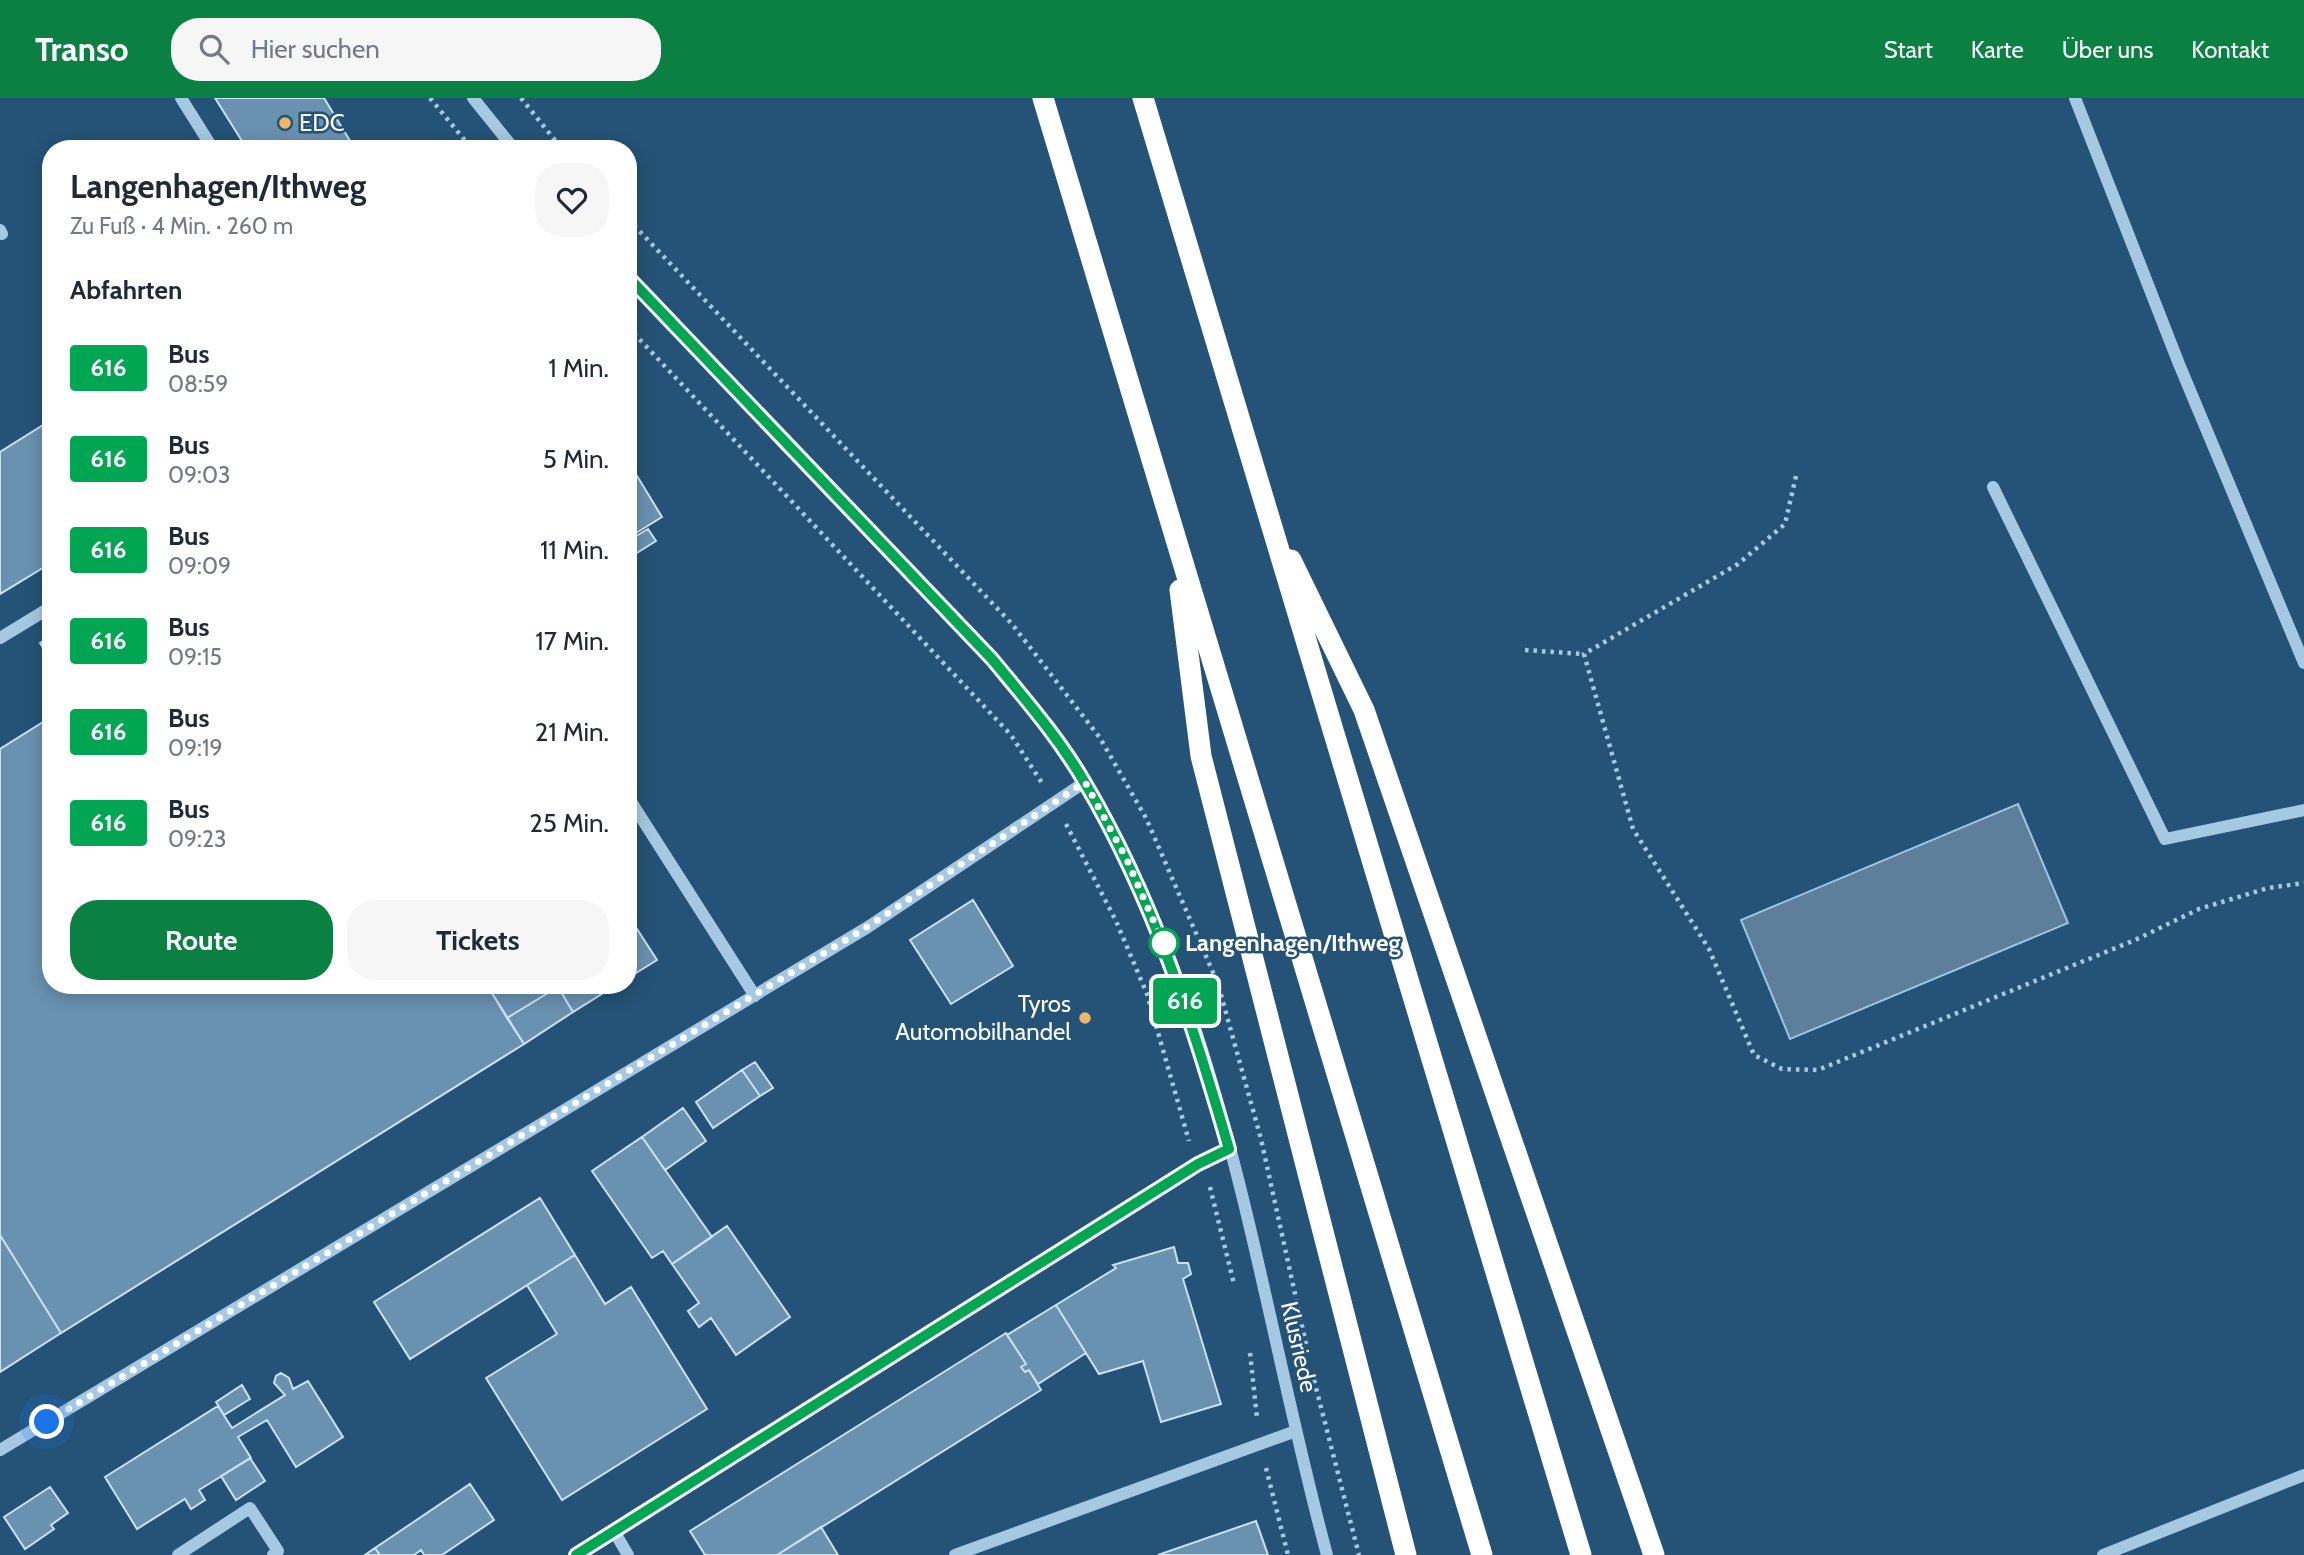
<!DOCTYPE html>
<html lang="de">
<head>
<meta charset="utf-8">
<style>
  :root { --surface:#fff; --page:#f6f6f7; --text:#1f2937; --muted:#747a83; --accent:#0b8043 }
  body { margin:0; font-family:Cabin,sans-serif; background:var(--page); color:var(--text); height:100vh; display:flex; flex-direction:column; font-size:26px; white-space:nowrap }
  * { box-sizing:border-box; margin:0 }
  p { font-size:23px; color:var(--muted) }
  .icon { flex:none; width:38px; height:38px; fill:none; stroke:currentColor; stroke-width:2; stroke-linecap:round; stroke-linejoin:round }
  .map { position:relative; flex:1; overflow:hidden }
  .sheet { position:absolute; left:42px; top:42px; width:595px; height:854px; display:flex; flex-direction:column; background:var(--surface); border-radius:28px; box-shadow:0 4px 18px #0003 }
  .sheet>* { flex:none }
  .badge { padding:0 14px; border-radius:5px; font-size:24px; line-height:46px }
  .you { position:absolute; width:35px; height:35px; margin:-18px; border:5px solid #fff; border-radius:50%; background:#1a73e8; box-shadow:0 0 0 10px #1a73e833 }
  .map>.badge { position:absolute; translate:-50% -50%; box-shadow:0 0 0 4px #fff }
  h2 { padding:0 28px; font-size:26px; line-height:63px }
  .round { display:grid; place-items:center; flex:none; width:74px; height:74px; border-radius:28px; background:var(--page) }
  .overview { display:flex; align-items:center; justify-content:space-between; height:119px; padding:0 28px }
  h1 { font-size:33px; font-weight:700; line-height:52px }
  .primary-button { display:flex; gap:14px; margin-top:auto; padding:14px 28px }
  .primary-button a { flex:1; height:80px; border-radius:28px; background:var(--accent); color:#fff; font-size:28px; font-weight:700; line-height:80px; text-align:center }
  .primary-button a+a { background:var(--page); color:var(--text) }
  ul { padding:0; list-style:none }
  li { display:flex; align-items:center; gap:21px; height:91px; padding:0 28px }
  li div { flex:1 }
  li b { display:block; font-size:26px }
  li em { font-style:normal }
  li .badge { min-width:77px; font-weight:700; text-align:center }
  header { display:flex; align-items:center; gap:42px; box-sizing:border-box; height:98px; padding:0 35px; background:var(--accent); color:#fff }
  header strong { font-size:33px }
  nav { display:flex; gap:38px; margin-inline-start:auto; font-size:24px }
  .search { width:490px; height:63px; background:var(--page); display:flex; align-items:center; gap:18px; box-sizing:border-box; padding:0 24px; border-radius:28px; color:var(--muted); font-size:26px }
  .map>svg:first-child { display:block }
  .water { fill:#5d7f9b; stroke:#9ac5e4; stroke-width:2 }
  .building { fill:#6991b0; stroke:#c8e1f3; stroke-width:2 }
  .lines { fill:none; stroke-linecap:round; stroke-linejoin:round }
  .path { stroke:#a5c9e3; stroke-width:4.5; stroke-dasharray:3.5 5; stroke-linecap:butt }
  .minor { stroke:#a5c9e3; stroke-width:12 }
  .highway { stroke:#fff; stroke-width:21 }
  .line-casing { stroke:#fff; stroke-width:16 }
  .line { stroke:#00a651; stroke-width:10 }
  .walk { stroke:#fff; stroke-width:7; stroke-dasharray:0 12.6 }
  .poi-dot { fill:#edb76a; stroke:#245377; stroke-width:2.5 }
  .stop-dot { fill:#fff; stroke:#00a651; stroke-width:3.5 }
  .labels { text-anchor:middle; stroke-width:5; stroke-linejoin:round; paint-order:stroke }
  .poi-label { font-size:24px; fill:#fff; stroke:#245377; text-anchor:start }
  .stop-label { font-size:24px; font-weight:bold; fill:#fff; stroke:#245377; text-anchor:start }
  .street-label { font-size:24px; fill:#fff; stroke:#245377 }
</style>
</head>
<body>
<header>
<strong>Transo</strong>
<div class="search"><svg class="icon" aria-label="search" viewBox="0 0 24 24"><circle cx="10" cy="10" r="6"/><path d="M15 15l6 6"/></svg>Hier suchen</div>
<nav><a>Start</a><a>Karte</a><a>Über uns</a><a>Kontakt</a></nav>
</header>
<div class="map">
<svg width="2304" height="1457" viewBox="0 0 2304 1457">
  <rect width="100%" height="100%" fill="#245377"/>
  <path class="water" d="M2018,706L2068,825L1790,941L1741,822Z"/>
  <path class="building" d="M215,0H324L355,51H247Z
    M51,322V465L0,496V354Z
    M628,363L662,419L628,440Z
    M648,431L656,443L632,458L628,443Z
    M51,538V562L40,545Z
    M51,619V887H487L524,946L61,1235L0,1137V651Z
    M973,802L1013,868L951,906L910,842Z
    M628,817L657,862L628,880Z
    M487,887H616L573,914L558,889L507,920Z
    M558,889L573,914L524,946L507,920Z
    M755,964L773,990L760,998L742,972Z
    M742,972L760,998L713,1030L696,1004Z
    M683,1010L706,1043L665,1072L642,1039Z
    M642,1039L712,1139L672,1166L663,1153L652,1160L592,1073Z
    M540,1100L575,1157L410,1261L374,1204Z
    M727,1128L790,1219L736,1257L711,1220L699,1229L688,1213L699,1205L672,1166Z
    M0,1137L61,1235L0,1274Z
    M1174,1149L1178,1165H1188L1191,1176L1183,1181L1221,1306L1161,1324L1143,1263L1099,1276L1056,1207L1116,1170L1113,1167Z
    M575,1157L605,1206L631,1189L707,1311L562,1402L486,1280L557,1236L527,1187Z
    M1056,1207L1086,1255L1038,1286L1029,1272L1025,1274L1021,1269L1026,1266L1007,1237Z
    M1006,1235L1026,1266L1021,1269L1025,1274L1029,1272L1041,1292L777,1457H705L690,1433Z
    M281,1275L289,1280L293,1291L308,1283L343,1339L296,1369L267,1322L238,1339L251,1360L199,1392L205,1402L191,1411L185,1401L137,1431L105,1379L218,1308L232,1330L285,1297L274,1285L276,1278Z
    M242,1287L250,1301L224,1317L216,1304Z
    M250,1360L265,1383L236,1402L221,1378Z
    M470,1386L494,1422L442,1457H424L421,1452L414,1457H380L375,1450Z
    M50,1389L68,1415L51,1427L54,1431L25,1451L4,1419Z
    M1256,1423L1268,1457H1158Z
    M821,1429L838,1457H777Z
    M375,1450L380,1457H365Z"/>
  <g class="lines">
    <path class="path" d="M430,0L472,51
      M521,0L562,51
      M628,121L1012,526L1100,640L1146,720L1218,886L1261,1041L1306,1246
      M628,229L1011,637L1042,685
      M1796,378L1785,426L1738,466L1584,556L1633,731L1709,851L1754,957L1782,971L1818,972L2135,842L2199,811L2268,790L2304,785
      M1525,552L1583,556
      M1066,726L1116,823L1147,896L1189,1043
      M1210,1089L1234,1186
      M1250,1255L1257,1320
      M1314,1282L1359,1457
      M1266,1370L1288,1457"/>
    <path class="minor" d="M181,0L213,51
      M473,0L514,51
      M2075,0L2179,266L2304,565
      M0,132L2,136
      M628,179L992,561C1025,601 1058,640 1084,683C1227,917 1257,1198 1327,1457
      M1993,389L2165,741L2304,712
      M0,540L51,509
      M628,699L755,898
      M0,1352L868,829L1085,684
      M614,1433L628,1457
      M178,1457L250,1410L278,1453L273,1457
      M576,1457L1198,1066L1229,1051
      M955,1457L1296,1333
      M2103,1457L2304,1377"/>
    <path class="highway" d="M1043,0L1482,1457
      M1143,0L1581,1457
      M1291,462L1364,612L1654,1457
      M1180,492L1201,658L1406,1457"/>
  </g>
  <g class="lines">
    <g class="line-casing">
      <path id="line" d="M576,1457L1198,1066L1229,1051C1192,923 1153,800 1085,685C1059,640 1025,601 992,561L628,179"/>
    </g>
    <use href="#line" class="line"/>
    <path class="walk" d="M47,1324L867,829L1085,684L1127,762L1168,856L1164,845"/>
  </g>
  <g class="poi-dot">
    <circle cx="285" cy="25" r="7"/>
    <circle cx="1085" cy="920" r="7"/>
  </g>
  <circle class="stop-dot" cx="1164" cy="845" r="14"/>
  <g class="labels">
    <g class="poi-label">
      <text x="299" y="33">EDC</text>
      <text x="1071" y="914" text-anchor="end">Tyros<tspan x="1071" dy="28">Automobilhandel</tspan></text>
    </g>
    <g class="stop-label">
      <text x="1185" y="853">Langenhagen/Ithweg</text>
    </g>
    <g class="street-label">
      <text transform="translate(1299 1249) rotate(77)" y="8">Klusriede</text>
    </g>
  </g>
</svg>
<div class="you" style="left:47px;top:1324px"></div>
<b class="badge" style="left:1185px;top:903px;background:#00a651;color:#fff">616</b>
<section class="sheet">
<div class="overview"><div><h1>Langenhagen/Ithweg</h1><p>Zu Fuß · 4 Min. · 260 m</p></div><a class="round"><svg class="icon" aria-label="heart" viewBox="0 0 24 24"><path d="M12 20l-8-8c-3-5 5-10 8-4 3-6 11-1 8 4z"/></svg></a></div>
<h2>Abfahrten</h2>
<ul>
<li><span class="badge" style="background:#00a651;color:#fff">616</span><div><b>Bus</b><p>08:59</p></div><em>1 Min.</em></li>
<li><span class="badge" style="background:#00a651;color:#fff">616</span><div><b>Bus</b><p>09:03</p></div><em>5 Min.</em></li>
<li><span class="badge" style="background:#00a651;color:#fff">616</span><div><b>Bus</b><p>09:09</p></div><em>11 Min.</em></li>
<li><span class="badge" style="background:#00a651;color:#fff">616</span><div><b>Bus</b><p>09:15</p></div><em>17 Min.</em></li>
<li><span class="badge" style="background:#00a651;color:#fff">616</span><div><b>Bus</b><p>09:19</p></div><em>21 Min.</em></li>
<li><span class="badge" style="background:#00a651;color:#fff">616</span><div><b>Bus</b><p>09:23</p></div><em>25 Min.</em></li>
</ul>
<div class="primary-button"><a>Route</a><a>Tickets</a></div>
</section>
</div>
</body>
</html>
